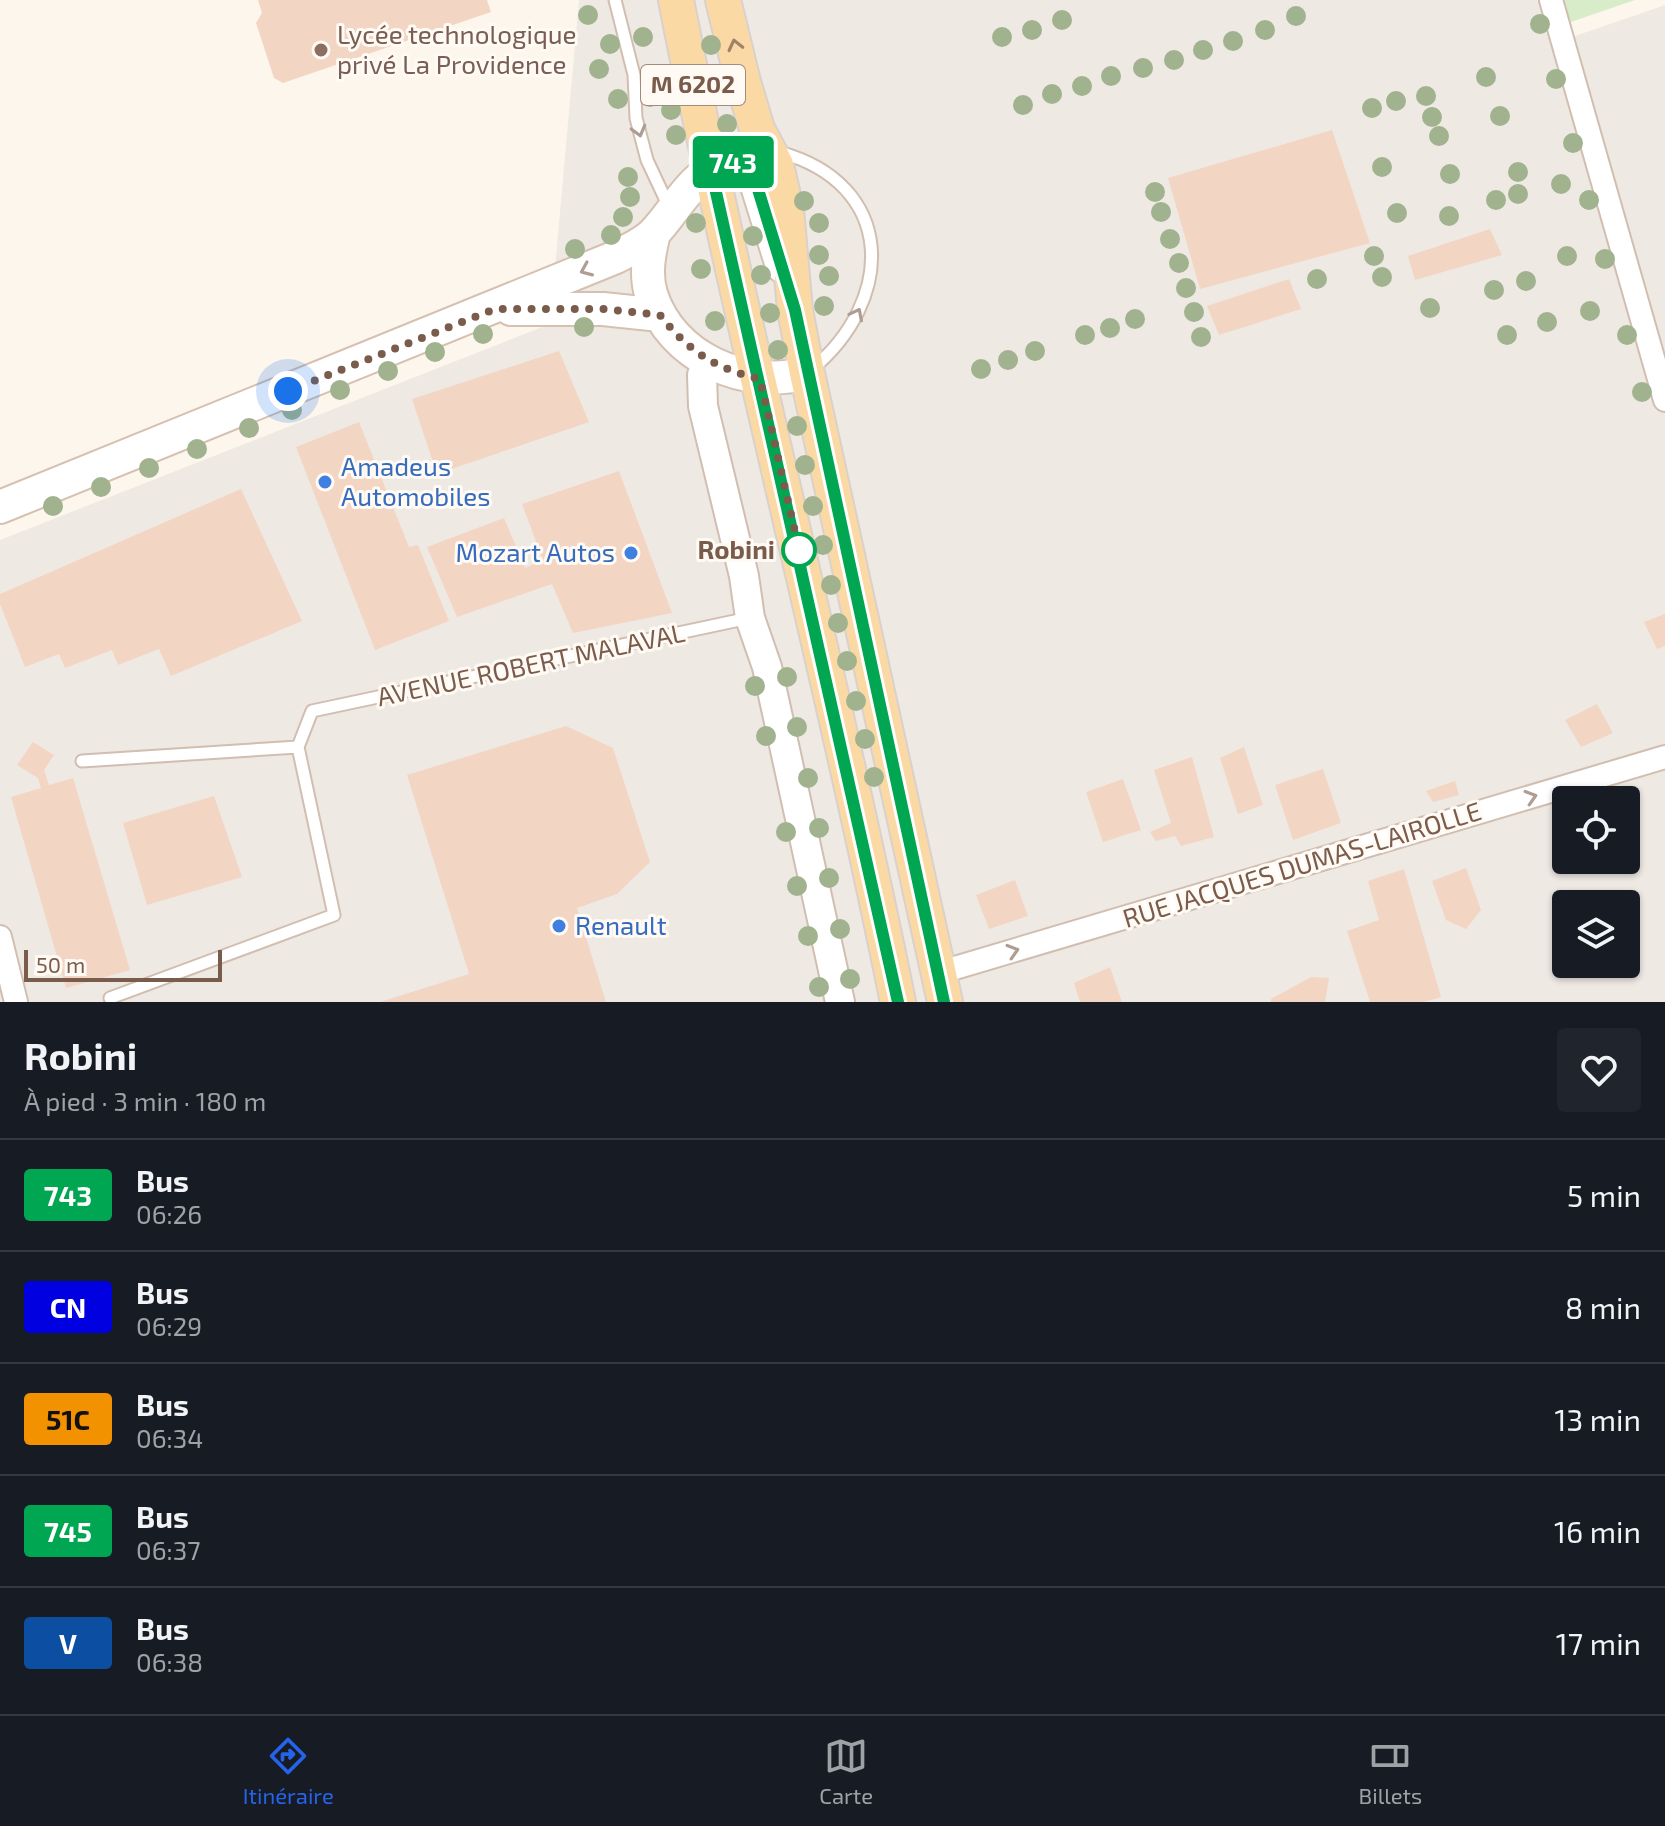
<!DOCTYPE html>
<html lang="fr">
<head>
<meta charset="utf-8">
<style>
  :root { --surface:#171b24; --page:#20242c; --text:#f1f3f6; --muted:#9ea1a6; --line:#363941; --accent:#2563eb }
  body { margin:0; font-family:"Exo 2",sans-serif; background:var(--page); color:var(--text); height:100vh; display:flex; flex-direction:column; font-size:30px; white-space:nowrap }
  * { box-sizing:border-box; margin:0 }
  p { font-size:26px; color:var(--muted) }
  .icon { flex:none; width:44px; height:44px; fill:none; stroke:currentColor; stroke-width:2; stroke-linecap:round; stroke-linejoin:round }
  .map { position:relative; height:1002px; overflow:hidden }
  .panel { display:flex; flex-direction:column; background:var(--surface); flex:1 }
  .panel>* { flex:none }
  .badge { padding:0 16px; border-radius:6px; font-size:28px; line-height:52px }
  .tools { position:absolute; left:1552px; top:786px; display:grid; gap:16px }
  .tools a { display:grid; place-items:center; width:88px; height:88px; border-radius:8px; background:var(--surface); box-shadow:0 2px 6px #0004; font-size:40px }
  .scale { position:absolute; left:24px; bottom:20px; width:198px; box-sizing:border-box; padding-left:8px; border:4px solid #7a5c4d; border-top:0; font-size:22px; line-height:28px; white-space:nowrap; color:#7a5c4d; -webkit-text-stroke:6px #fffaf3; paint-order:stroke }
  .you { position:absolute; width:40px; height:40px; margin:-20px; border:6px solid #fff; border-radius:50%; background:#1a73e8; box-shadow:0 0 0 12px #1a73e833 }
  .map>.badge { position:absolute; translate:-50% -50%; box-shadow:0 0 0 4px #fff }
  .round { display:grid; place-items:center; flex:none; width:84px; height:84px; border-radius:8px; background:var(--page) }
  .summary { display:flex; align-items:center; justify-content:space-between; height:136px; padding:0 24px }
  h1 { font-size:38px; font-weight:700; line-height:60px }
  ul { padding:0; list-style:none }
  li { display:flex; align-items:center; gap:24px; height:112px; padding:0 24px; border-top:2px solid var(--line) }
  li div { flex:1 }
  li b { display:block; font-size:30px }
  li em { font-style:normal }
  li .badge { min-width:88px; font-weight:700; text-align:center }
  .tabs { display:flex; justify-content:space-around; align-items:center; height:112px; border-top:2px solid var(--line); background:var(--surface); font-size:22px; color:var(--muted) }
  .tabs a { display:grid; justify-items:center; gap:4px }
  .tabs .current { color:var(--accent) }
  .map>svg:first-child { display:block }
  .industrial { fill:#efe9e4; fill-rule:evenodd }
  .green { fill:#d8ecc9 }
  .building { fill:#f3d5c3 }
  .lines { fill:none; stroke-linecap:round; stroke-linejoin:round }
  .service-casing { stroke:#d1beb0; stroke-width:15 }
  .minor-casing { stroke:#d1beb0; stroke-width:26 }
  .tertiary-casing { stroke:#d1beb0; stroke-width:32 }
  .secondary-casing { stroke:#d6c0b0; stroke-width:36 }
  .primary-casing { stroke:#dad1cd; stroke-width:38 }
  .service { stroke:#fff; stroke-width:11 }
  .minor { stroke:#fff; stroke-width:22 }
  .tertiary { stroke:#fff; stroke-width:28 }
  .secondary { stroke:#fff; stroke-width:32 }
  .primary { stroke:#fbd9a5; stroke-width:34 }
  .tree { fill:#a0b28e }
  .oneway { stroke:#a18267 }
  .oneway2 { stroke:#af9d94 }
  .line-casing { stroke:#fff; stroke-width:18 }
  .line { stroke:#00a651; stroke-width:12 }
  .walk { stroke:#7a5c4d; stroke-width:8; stroke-dasharray:0 14.4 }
  .education-dot { fill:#8d6e63; stroke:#fffaf3; stroke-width:3 }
  .shop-dot { fill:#3f7fe0; stroke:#fffaf3; stroke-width:3 }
  .stop-dot { fill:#fff; stroke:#00a651; stroke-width:4 }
  .labels { text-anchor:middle; stroke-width:6; stroke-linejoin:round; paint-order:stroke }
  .shield { fill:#fffaf3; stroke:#a28b7f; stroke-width:2 }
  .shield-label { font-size:24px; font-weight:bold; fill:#7a5c4d }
  .education-label { font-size:26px; fill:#785e54; stroke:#fffaf3; text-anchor:start }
  .shop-label { font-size:26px; fill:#366cbe; stroke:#fffaf3; text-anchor:start }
  .stop-label { font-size:26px; font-weight:bold; fill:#7a5c4d; stroke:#fffaf3; text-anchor:end }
  .street-label { font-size:26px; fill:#7a5c4d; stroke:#fffaf3 }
</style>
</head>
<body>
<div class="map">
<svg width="1665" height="1002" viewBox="0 0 1665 1002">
  <rect width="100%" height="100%" fill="#fdf6ec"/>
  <path class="industrial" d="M579,0H1539L1552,44L1665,5V1002H0V540L550,324ZM1566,800H1626V860H1566ZM1566,904H1626V964H1566Z"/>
  <path class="green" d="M1559,0H1635L1565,24Z"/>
  <path class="building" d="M258,0H487L491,12L283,83L274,78L256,23L262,13Z
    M1332,130L1370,243L1200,289L1168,178Z
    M1490,229L1502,255L1415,280L1408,256Z
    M1289,279L1301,309L1219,335L1207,306Z
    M559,351L589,422L437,474L412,399Z
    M359,422L409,547L418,545L449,621L375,650L296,447Z
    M619,471L672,613L573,633L552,584L457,617L427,547L504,518L525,568L543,560L522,504Z
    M241,489L302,621L171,676L159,649L118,665L112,650L65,668L59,654L25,667L0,604V594Z
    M1665,614V646L1657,649L1644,622Z
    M1597,704L1613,733L1581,747L1565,720Z
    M566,726L613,748L650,862L617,894L577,908L606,1002H380L469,974L407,775Z
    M33,742L54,755L44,770L49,785L73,778L130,970L66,988L11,797L41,788L38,778L17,765Z
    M1244,747L1263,805L1238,814L1220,758Z
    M1192,757L1214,837L1181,846L1175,836L1156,841L1150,832L1171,823L1154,770Z
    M1323,769L1341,823L1293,840L1275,785Z
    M1123,779L1141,830L1103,842L1086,792Z
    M1455,781L1459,795L1433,802L1426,791Z
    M214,796L242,877L147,905L123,823Z
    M1466,868L1481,910L1466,929L1446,920L1432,881Z
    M1404,869L1441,997L1424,1002H1370L1347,931L1379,920L1368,881Z
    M1015,880L1028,916L989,929L976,895Z
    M1110,967L1122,1002H1080L1074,983Z
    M1311,977L1329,978L1325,1002H1271V999Z"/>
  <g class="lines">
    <g class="service-casing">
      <path id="service" d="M615,0L634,75L636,118L647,160L669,207
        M779,152C897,184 896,300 811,370
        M82,761L298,747L312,711L749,618
        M110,998L334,915L298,747"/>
    </g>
    <g class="minor-casing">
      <path id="minor" d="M1551,0L1665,400
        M0,937L16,1002
        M938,973L1665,757"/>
    </g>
    <g class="tertiary-casing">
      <path id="tertiary" d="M708,361L702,375L703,406L744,576L750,618L767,667L840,1002"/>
    </g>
    <g class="secondary-casing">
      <path id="secondary" d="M654,233C649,253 645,274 651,294C671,358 746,390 807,373
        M511,309H603L660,315
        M0,507L616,257C628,250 643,244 653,234C681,206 699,155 748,165L753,173L782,266"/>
    </g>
    <g class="primary-casing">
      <path id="primary" d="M676,0C742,336 830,667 898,1002
        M723,0L743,82L757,129L776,165L786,209L795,310L807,373L945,1002"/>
    </g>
    <use href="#service" class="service"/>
    <use href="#minor" class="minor"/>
    <use href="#tertiary" class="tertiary"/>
    <use href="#secondary" class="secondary"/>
    <use href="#primary" class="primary"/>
  </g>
  <g class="tree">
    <circle cx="588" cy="15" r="10"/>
    <circle cx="1296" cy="16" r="10"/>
    <circle cx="1062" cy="20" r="10"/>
    <circle cx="1540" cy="24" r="10"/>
    <circle cx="1032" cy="30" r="10"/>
    <circle cx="1265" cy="30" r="10"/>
    <circle cx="643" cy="37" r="10"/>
    <circle cx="1002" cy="37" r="10"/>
    <circle cx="1233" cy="41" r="10"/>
    <circle cx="610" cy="44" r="10"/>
    <circle cx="711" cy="45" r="10"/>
    <circle cx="1203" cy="50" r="10"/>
    <circle cx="1174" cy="60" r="10"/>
    <circle cx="1143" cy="68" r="10"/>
    <circle cx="599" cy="69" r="10"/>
    <circle cx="1111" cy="76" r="10"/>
    <circle cx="1486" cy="77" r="10"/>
    <circle cx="1556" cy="79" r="10"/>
    <circle cx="669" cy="82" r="10"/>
    <circle cx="720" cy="84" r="10"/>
    <circle cx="1082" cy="86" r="10"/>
    <circle cx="1052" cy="94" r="10"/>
    <circle cx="1426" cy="96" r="10"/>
    <circle cx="650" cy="97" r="10"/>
    <circle cx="618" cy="99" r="10"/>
    <circle cx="1396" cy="101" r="10"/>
    <circle cx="1023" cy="105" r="10"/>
    <circle cx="1372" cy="108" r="10"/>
    <circle cx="671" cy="110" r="10"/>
    <circle cx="1500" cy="116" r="10"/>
    <circle cx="1432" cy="117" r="10"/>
    <circle cx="727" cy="124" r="10"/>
    <circle cx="676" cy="135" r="10"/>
    <circle cx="1439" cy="136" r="10"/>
    <circle cx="1573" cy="143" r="10"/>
    <circle cx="1382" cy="167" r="10"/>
    <circle cx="1518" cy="172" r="10"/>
    <circle cx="1450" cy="174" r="10"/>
    <circle cx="628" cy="177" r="10"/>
    <circle cx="1561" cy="184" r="10"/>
    <circle cx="1155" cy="192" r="10"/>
    <circle cx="1518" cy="194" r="10"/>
    <circle cx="630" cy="197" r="10"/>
    <circle cx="1496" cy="200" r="10"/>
    <circle cx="1589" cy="200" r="10"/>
    <circle cx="804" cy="201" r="10"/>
    <circle cx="1161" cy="212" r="10"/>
    <circle cx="1397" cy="213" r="10"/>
    <circle cx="1449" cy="216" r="10"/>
    <circle cx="623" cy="217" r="10"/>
    <circle cx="696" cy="223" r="10"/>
    <circle cx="819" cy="223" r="10"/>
    <circle cx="611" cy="235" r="10"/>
    <circle cx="753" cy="236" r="10"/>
    <circle cx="1170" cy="239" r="10"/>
    <circle cx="575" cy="249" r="10"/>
    <circle cx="819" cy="255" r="10"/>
    <circle cx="1374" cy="256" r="10"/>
    <circle cx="1567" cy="256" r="10"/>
    <circle cx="1605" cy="259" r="10"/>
    <circle cx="1179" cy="263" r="10"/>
    <circle cx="701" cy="269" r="10"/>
    <circle cx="761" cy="275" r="10"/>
    <circle cx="829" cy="276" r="10"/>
    <circle cx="1382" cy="277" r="10"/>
    <circle cx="1317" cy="279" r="10"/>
    <circle cx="1526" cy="281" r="10"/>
    <circle cx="1186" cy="288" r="10"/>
    <circle cx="1494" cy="290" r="10"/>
    <circle cx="824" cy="306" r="10"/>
    <circle cx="1430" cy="308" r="10"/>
    <circle cx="1590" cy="311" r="10"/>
    <circle cx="1194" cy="312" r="10"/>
    <circle cx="770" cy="313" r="10"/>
    <circle cx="1135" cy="319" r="10"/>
    <circle cx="715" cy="321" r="10"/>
    <circle cx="1547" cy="322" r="10"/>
    <circle cx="584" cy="327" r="10"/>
    <circle cx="1110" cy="328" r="10"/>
    <circle cx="483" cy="334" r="10"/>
    <circle cx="1085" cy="335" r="10"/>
    <circle cx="1507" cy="335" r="10"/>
    <circle cx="1627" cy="335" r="10"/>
    <circle cx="1201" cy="337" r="10"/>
    <circle cx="778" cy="350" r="10"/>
    <circle cx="1035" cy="351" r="10"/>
    <circle cx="435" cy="352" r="10"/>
    <circle cx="1008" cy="360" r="10"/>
    <circle cx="981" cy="369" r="10"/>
    <circle cx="388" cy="371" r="10"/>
    <circle cx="340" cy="390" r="10"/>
    <circle cx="1642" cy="392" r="10"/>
    <circle cx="292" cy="410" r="10"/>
    <circle cx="797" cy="426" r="10"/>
    <circle cx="249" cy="428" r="10"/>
    <circle cx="197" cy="449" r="10"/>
    <circle cx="805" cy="465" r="10"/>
    <circle cx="149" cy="468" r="10"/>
    <circle cx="101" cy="487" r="10"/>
    <circle cx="53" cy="506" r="10"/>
    <circle cx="813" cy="506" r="10"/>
    <circle cx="823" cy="545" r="10"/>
    <circle cx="831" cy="585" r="10"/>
    <circle cx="838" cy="623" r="10"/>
    <circle cx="847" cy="661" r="10"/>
    <circle cx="787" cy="677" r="10"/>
    <circle cx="755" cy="686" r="10"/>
    <circle cx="856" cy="701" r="10"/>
    <circle cx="797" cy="727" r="10"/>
    <circle cx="766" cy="736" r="10"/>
    <circle cx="865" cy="739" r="10"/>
    <circle cx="874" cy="777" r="10"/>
    <circle cx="808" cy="778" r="10"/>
    <circle cx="819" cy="828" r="10"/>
    <circle cx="786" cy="832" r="10"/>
    <circle cx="829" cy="878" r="10"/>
    <circle cx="797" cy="886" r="10"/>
    <circle cx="840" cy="929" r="10"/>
    <circle cx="808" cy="936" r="10"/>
    <circle cx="850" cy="979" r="10"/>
    <circle cx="819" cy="987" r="10"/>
  </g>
  <defs><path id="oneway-chevron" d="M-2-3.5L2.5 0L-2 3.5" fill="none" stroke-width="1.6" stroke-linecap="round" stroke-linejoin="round" transform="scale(2)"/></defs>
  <use class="oneway" href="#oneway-chevron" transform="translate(735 45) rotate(-103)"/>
  <g class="oneway2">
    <use href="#oneway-chevron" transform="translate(639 131) rotate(75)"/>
    <use href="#oneway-chevron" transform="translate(586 270) rotate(157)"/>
    <use href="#oneway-chevron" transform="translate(857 314) rotate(-63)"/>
    <use href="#oneway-chevron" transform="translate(1531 797) rotate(-17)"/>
    <use href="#oneway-chevron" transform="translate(1013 951) rotate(-17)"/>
  </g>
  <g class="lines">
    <g class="line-casing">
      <path id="line" d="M898,1002L711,170L733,162L748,165L753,173L795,310L944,1002"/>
    </g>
    <use href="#line" class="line"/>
    <path class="walk" d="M288,391L495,309H603L660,315C688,351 716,369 760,379L801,558L799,550"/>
  </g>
  <circle class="education-dot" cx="321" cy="50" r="8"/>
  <g class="shop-dot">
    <circle cx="325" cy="482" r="8"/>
    <circle cx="631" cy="553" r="8"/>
    <circle cx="559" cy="926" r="8"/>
  </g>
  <circle class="stop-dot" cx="799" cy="550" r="16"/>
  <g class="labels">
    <rect class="shield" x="641" y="65" width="104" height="40" rx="6"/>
    <g class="shield-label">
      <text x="693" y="93">M 6202</text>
    </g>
    <g class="education-label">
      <text x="337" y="44">Lycée technologique<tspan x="337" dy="30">privé La Providence</tspan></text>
    </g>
    <g class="shop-label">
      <text x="341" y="476">Amadeus<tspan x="341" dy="30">Automobiles</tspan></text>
      <text x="615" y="562" text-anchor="end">Mozart Autos</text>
      <text x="575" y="935">Renault</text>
    </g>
    <g class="stop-label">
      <text x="775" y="559">Robini</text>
    </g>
    <g class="street-label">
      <text transform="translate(531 665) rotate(-12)" y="9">AVENUE ROBERT MALAVAL</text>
      <text transform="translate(1302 865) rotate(-17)" y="9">RUE JACQUES DUMAS-LAIROLLE</text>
    </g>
  </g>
</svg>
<div class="tools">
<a><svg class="icon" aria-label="locate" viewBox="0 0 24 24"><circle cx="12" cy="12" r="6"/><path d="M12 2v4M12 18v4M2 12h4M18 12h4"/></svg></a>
<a><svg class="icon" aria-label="layers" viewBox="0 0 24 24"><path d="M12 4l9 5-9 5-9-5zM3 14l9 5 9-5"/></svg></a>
</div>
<div class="scale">50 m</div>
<div class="you" style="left:288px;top:391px"></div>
<b class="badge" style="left:733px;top:162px;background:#00a651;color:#fff">743</b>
</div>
<section class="panel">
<div class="summary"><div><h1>Robini</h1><p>À pied · 3 min · 180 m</p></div><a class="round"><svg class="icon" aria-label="heart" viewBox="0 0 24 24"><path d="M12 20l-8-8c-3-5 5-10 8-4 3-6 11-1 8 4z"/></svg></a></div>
<ul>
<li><span class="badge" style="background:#00a651;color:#fff">743</span><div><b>Bus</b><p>06:26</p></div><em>5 min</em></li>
<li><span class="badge" style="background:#0000e0;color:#fff">CN</span><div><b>Bus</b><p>06:29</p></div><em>8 min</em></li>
<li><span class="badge" style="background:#f39200;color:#111">51C</span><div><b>Bus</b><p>06:34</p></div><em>13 min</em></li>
<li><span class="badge" style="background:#00a651;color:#fff">745</span><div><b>Bus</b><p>06:37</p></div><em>16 min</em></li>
<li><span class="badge" style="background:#0b4ea2;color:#fff">V</span><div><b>Bus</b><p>06:38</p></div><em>17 min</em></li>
</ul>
</section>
<nav class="tabs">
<a class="current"><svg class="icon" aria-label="directions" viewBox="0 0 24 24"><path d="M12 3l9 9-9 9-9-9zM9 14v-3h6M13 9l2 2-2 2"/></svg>Itinéraire</a>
<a><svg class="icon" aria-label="map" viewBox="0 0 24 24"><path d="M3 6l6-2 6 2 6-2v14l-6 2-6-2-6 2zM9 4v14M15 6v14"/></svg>Carte</a>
<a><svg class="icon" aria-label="tickets" viewBox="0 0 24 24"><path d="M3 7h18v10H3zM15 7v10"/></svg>Billets</a>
</nav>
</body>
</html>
